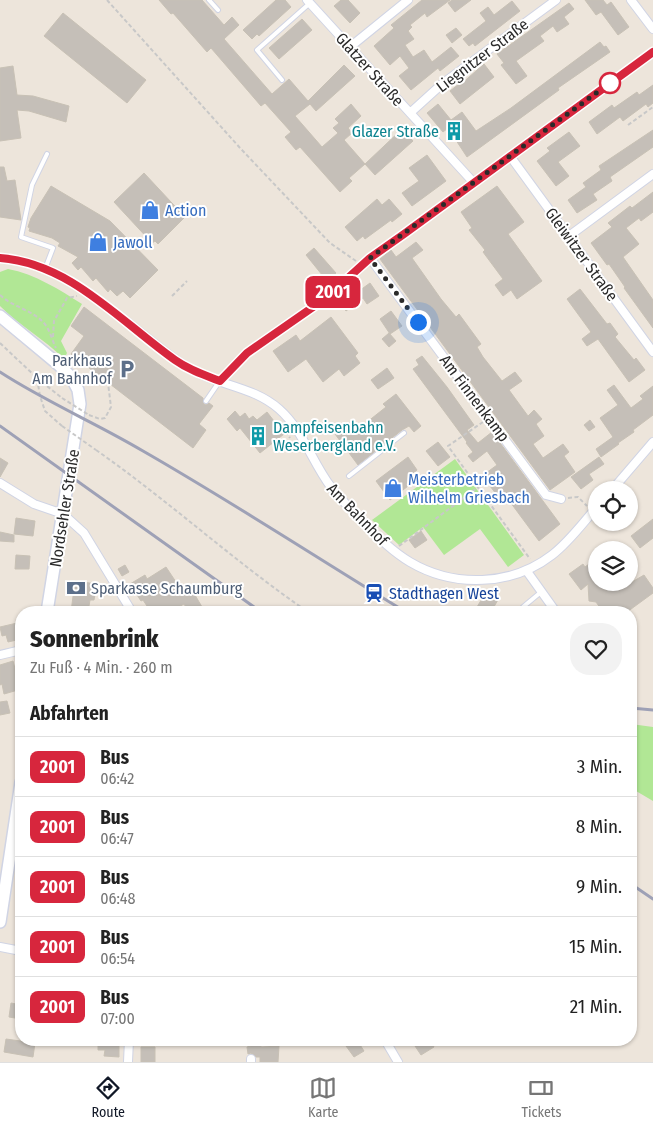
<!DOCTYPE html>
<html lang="de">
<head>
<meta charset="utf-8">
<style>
  :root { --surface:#fff; --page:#f2f2f2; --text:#222; --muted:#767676; --line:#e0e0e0; --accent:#111827 }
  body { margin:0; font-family:"Fira Sans Condensed",sans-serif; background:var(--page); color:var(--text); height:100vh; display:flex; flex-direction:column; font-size:19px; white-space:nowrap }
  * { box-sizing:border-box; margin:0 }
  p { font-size:16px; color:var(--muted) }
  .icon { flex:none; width:28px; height:28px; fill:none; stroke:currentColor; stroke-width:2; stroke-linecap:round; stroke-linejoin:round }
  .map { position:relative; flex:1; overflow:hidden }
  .drawer { position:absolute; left:15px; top:606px; width:622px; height:440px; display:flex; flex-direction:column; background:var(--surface); border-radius:20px; box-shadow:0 1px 4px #0004 }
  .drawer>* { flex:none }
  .badge { padding:0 10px; border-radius:8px; font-size:18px; line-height:32px }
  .controls { position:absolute; left:588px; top:481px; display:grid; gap:10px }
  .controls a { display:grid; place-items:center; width:50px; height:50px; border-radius:50%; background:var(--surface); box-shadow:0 1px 4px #0004; font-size:25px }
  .you { position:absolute; width:25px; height:25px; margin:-12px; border:4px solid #fff; border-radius:50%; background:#1a73e8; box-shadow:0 0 0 8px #1a73e833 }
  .map>.badge { position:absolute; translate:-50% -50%; box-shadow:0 0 0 2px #fff }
  h2 { padding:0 15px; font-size:19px; line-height:45px }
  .round { display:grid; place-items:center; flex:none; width:52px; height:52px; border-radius:20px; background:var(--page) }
  .overview { display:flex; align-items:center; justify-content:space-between; height:85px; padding:0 15px }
  h1 { font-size:24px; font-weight:800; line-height:38px }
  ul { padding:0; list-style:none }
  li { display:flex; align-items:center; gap:15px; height:60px; padding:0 15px; border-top:1px solid var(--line) }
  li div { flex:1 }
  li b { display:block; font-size:19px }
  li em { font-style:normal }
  li .badge { min-width:55px; font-weight:700; text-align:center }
  .tabs { display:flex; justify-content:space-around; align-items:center; height:70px; border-top:1px solid var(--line); background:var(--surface); font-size:14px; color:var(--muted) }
  .tabs a { display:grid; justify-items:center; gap:2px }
  .tabs .current { color:var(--accent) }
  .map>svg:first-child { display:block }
  .green { fill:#b1e795 }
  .building { fill:#c5bfb8; stroke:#c8c1b5 }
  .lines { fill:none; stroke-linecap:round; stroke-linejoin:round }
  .lane-casing { stroke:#d0d4e4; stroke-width:6 }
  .street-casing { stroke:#d0d4e4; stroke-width:10 }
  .secondary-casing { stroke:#d0d4e4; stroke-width:14 }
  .path { stroke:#c8c8c8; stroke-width:2; stroke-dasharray:4 2.5; stroke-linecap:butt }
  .lane { stroke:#fff; stroke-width:4 }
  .street { stroke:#fff; stroke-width:8 }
  .secondary { stroke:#fff; stroke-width:11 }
  .rail { stroke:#9ea1b6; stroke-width:3 }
  .path-bridge { stroke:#c8c8c8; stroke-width:2; stroke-dasharray:4 2.5; stroke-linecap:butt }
  .line-casing { stroke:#fff; stroke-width:11 }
  .line { stroke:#d7263d; stroke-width:8 }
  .walk { stroke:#2a2a2a; stroke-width:5; stroke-dasharray:0 9 }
  .stop-dot { fill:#fff; stroke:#d7263d; stroke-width:2.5 }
  .labels { text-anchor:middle; stroke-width:4; stroke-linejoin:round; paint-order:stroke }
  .street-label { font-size:16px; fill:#2a2a2a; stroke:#fff }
  .culture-label { font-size:16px; fill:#0d838f; stroke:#fff; text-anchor:end }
  .shop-label { font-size:16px; fill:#366cbe; stroke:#fff; text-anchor:start }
  .service-label { font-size:16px; fill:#4e5e75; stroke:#fff; text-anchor:end }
  .transit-label { font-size:16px; fill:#164399; stroke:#fff; text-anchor:start }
</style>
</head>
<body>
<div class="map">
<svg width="653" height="1062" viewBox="0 0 653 1062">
  <rect width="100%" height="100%" fill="#ede5db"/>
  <path class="green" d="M8,269C35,274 60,290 82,304L61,341L67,353L64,359C44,339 20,326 0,306V272Z
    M455,459L524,555L508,567L480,529L444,555L423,527L399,545L372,520Z
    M631,724L653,727V801L631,788Z"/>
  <path class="building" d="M159,0H202L224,25L232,17L239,25L224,39L272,94L289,79L308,101L344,65L355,76L316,111L310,104L295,116L322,147L338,133L333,128L339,123L335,119L351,104L361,116L348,128L352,133L344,140L365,164L349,178L352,181L340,192L300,147L296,150L285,137L291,132L265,103L261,106L211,48L207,52L173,13L171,14Z
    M276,0H285L291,7L259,36L257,34L252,39L243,30Z
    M341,0H348L360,13L350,23L334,6Z
    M422,0H450L427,17L425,13L410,25L412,27L408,31L414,39L405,45L413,57L424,50L432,62L451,47L459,56L440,71L438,68L411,90L399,76L409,68L400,56L390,65L374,46L394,28L391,25Z
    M452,0H471L455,12L448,3Z
    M585,0H603L607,5L611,2L629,27L618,35L601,12L596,15Z
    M512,1L520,11L475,46L473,43L469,46L463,39L486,21L480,13L488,7L494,15Z
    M569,3L574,9L564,17L569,24L557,32L553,26L540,36L544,41L516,61L527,76L516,84L501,65L504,63L497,54Z
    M63,13L146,80L127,103L44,36Z
    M302,19L312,30L279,59L269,48Z
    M456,28L462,35L452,43L446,35Z
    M600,42L604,47L606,46L610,52L558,88L559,90L467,157L448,128L443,132L427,113L438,104L451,120L462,112L476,131L511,108Z
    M484,64L494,77L460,104L450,91L459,84L460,85Z
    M13,66L17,95L33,96L69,106L66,122L29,111L17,110L21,138L0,141V68Z
    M653,85V103L648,107L646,104L623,121L620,117L597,134L589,122L612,105L614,108L637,92L639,95Z
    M402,129L413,141L375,175L365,164Z
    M653,130V147L610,177L612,181L593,194L597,200L577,213L568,200L586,187L583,183L601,170L599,166Z
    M569,132L580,146L558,162L569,176L556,186L537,161L550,151L547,148Z
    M427,155L446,181L412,206L402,193L419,181L409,168Z
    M0,167H4L7,181L15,180L21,220L0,217Z
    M144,173L185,217L158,244L155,241L152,243L114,202Z
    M51,186L110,221L158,270L130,298L123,291L117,296L110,289L108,292L96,278L93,281L81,267L78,270L72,263L78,257L58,246L60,243L52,238L29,231L30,228L28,227L31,218Z
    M497,186L524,222L508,234L542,281L517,299L511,290L503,296L495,285L503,279L483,252L485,250L469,230L472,228L461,212Z
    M653,192V212L641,221L639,218L626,228L639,244L623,257L653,300V328L624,288L625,287L609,264L607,265L591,243L612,227L608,223L630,206L632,208Z
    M377,199L382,205L389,199L402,214L392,222L391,220L365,239L363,236L357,241L345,227Z
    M416,242L423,250L412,258L441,299L456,317L459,314L481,344L477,347L483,357L502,381L515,372L522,381L509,390L528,416L534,410L542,419L536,424L544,436L533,444L543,458L563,444L569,452L564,456L575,472L550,490L380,259L391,250L396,257Z
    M314,248L336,273L327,281L306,255Z
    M370,283L379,296L367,304L363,298L346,311L341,304Z
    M580,289L607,324L610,323L618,334L615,337L634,360L636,358L645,370L629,382L598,339L587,346L582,339L591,332L567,299Z
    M84,307L203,398L204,404L206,405L209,403L213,406L199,424L206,430L193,448L71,354L84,336L71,326Z
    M391,311L402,326L390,334L380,319Z
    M331,317L358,353L355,356L360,363L344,376L339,369L323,382L306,359L288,372L273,351L296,335L300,341Z
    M389,333L396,341L389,347L382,339Z
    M422,356L447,387L474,425L467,430L478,443L492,432L560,524L539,541L502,491L497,495L482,476L497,465L487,451L473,462L468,456L473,452L466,443L467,442L413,369L419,365L416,360Z
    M387,368L394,378L378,389L371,380Z
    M614,385L631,408L643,399L640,396L653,386V415L633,430L634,432L618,443L619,444L601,457L596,449L613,437L600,418L618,405L607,390Z
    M396,394L421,426L414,432L409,426L402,430L358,465L335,434L351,422L357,430L386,407L383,404Z
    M235,411L240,417L245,413L249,419L253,416L257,420L267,412L284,434L260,453L240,428L237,431L227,419Z
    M590,420L595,427L589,431L584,425Z
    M438,442L450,457L438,466L426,451Z
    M408,457L417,470L408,477L412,483L390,500L376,481Z
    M599,457L604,464L589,474L593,480L581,489L571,477Z
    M0,458L8,463L0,477Z
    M16,518L35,521L33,536L14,534Z
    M653,519V538L640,548L631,536Z
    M421,531L427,540L415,548L409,540Z
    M0,532L14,535V542L0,541Z
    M16,555L30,556L29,569H15Z
    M596,559V582H632L644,575L653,588V593L627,612H610L608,610L603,612L596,602L589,601L588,584L581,590L569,574L583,564L585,567Z
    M125,565L129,572L122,576L118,569Z
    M166,567L180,588L184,586L188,593L192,590L205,612H189L184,604L169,612H151L143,600L141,601L130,584L145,575L147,579Z
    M75,581L97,584L94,600H90L88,612H71Z
    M492,594L499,598L491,612H474L483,597L488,601Z
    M17,623L21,639L8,642L6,635L2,636L0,627Z
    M13,661L19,684L18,690L4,694L2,684L0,685V665Z
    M7,701L10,713L0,715V702Z
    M11,1003L21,1005V1019L9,1017Z
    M6,1039L35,1043L33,1057L4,1052Z
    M355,1040H357L364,1051L354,1057L346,1046Z
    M411,1040H430L434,1047L421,1055Z
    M98,1042H107V1045H119V1057L104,1056L105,1050H98Z
    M261,1043V1047L279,1046L278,1062H260V1057H256L251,1053L248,1054L247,1047Z
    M141,1047H155V1062H141Z"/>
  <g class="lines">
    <g class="lane-casing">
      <path id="lane" d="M209,0L218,10
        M282,80L257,50L310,3
        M45,269L53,248L21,237L32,185L47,154
        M206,401L219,382
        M349,476L404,433
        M527,612L523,607L541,592"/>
    </g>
    <g class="street-casing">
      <path id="street" d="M307,0L474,183
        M631,0L653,29
        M350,47L408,0
        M410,113L442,84L556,0
        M510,156L653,352
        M569,236L653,174
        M0,258C59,262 106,306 150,340C165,352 179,364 196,372C224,386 255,388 279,409C303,430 312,462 331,487C341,500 353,511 364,523C378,537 393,552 410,562C454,588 512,586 552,555C569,542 582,524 596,508
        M370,258L546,495L561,499
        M220,381L247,353L326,298L370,258L404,234L653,52
        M0,483L34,504L63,514L84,533L132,612
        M612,490L653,442
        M526,570L556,612
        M0,655L21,650
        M0,947L21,951
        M385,1040L398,1062
        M251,1059V1062
        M128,1062L129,1040"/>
    </g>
    <g class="secondary-casing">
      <path id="secondary" d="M0,316L59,365L71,377L78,390L80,404L47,612
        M0,922L21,782"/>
    </g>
    <path class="path" d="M107,0L241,149L330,243L356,261
      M628,125L653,107
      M0,295C13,307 32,310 44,323C50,330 52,340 56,348
      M172,296L187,281
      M53,337L54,321L67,298L77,296
      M0,343L37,378L40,396L45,411L62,426
      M37,378L62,398
      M89,415L100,419L105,418L111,407L108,383
      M483,422L448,446L530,559
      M289,432L287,433L290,438
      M315,448L324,443
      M96,450C169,501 235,562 308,612
      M568,498L578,497L587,506
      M399,546L477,488"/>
    <use href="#lane" class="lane"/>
    <use href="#street" class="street"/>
    <use href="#secondary" class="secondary"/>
    <path class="rail" d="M0,372C46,402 96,423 143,451C232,502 319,559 406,612
      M0,426L261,612
      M631,708L653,710
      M631,884L653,899"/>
    <path class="path-bridge" d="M62,398L89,415
      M62,426L96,450"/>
  </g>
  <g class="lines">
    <g class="line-casing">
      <path id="line" d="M0,258C70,263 121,322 175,360C189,370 204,375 220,381L247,353L326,298L370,258L404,234L653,52"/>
    </g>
    <use href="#line" class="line"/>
    <path class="walk" d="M418,322L370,258L610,83"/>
  </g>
  <defs>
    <g id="building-bare" transform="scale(1.5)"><path d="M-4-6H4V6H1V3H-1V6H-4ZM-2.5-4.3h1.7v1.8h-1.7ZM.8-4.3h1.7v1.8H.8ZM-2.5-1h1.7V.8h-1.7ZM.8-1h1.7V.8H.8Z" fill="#0f9aa8" stroke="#fff" stroke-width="2.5" paint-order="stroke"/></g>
    <g id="shop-bare" transform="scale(1.5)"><path d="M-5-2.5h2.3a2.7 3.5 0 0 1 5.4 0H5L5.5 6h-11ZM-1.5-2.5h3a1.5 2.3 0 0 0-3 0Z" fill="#3f7fe0" stroke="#fff" stroke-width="2.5" paint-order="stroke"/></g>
    <g id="parking-bare" transform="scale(1.5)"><path d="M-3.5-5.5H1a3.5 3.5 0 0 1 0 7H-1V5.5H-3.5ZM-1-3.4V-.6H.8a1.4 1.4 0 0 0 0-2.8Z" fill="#5c6f8a" stroke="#fff" stroke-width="2.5" paint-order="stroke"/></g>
    <g id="bank-bare" transform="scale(1.5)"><path d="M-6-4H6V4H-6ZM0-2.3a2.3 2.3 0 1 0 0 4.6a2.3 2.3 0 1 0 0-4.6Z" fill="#5c6f8a" stroke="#fff" stroke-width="2.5" paint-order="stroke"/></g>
    <g id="station-bare" transform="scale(1.5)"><path d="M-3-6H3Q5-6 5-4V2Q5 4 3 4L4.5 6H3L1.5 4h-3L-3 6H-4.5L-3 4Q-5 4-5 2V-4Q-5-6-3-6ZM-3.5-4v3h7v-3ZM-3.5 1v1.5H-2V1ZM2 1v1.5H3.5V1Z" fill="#1a4fb4" stroke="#fff" stroke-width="2.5" paint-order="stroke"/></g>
  </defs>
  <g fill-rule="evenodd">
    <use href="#building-bare" x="454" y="131"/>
    <use href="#shop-bare" x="150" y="210"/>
    <use href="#shop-bare" x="98" y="242"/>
    <use href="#parking-bare" x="127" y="369"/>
    <use href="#building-bare" x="258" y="436"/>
    <use href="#shop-bare" x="393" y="488"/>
    <use href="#bank-bare" x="76" y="588"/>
    <use href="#station-bare" x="374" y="593"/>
  </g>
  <circle class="stop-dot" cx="610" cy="83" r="10"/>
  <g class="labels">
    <g class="street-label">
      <text transform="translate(482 55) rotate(-37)" y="6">Liegnitzer Straße</text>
      <text transform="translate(370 69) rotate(48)" y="6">Glatzer Straße</text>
      <text transform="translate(582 254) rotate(54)" y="6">Gleiwitzer Straße</text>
      <text transform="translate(475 398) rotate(53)" y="6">Am Finnenkamp</text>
      <text transform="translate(64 508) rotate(-81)" y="6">Nordsehler Straße</text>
      <text transform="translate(358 514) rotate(46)" y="6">Am Bahnhof</text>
    </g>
    <g class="culture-label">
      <text x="439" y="137">Glazer Straße</text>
      <text x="273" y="433" text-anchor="start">Dampfeisenbahn<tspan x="273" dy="18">Weserbergland e.V.</tspan></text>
    </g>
    <g class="shop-label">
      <text x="165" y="216">Action</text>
      <text x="113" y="248">Jawoll</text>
      <text x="408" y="485">Meisterbetrieb<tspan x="408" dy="18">Wilhelm Griesbach</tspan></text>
    </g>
    <g class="service-label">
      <text x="112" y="366">Parkhaus<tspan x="112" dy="18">Am Bahnhof</tspan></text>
      <text x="91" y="594" text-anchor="start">Sparkasse Schaumburg</text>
    </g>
    <g class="transit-label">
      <text x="389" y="599">Stadthagen West</text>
    </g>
  </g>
</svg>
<div class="controls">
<a><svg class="icon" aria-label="locate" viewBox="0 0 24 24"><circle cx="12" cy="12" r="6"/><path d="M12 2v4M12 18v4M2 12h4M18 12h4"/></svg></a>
<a><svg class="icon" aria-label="layers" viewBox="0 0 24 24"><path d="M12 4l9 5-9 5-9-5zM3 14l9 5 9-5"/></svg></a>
</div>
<div class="you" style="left:418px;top:322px"></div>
<b class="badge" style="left:333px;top:292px;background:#d7263d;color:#fff">2001</b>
<section class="drawer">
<div class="overview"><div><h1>Sonnenbrink</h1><p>Zu Fuß · 4 Min. · 260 m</p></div><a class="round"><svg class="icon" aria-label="heart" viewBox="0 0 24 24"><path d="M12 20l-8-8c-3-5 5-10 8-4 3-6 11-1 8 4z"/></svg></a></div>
<h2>Abfahrten</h2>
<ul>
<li><span class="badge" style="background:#d7263d;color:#fff">2001</span><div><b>Bus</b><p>06:42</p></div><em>3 Min.</em></li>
<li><span class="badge" style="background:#d7263d;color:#fff">2001</span><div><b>Bus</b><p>06:47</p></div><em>8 Min.</em></li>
<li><span class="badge" style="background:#d7263d;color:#fff">2001</span><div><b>Bus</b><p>06:48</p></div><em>9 Min.</em></li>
<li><span class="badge" style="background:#d7263d;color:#fff">2001</span><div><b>Bus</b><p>06:54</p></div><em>15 Min.</em></li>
<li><span class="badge" style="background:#d7263d;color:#fff">2001</span><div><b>Bus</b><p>07:00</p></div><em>21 Min.</em></li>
</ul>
</section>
</div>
<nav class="tabs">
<a class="current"><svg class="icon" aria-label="directions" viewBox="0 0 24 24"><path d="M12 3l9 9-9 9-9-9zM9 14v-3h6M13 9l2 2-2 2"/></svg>Route</a>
<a><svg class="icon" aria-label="map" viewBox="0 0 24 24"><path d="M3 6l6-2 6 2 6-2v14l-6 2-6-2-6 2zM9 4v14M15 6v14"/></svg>Karte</a>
<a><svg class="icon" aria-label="tickets" viewBox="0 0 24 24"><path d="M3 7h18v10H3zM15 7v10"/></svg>Tickets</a>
</nav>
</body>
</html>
